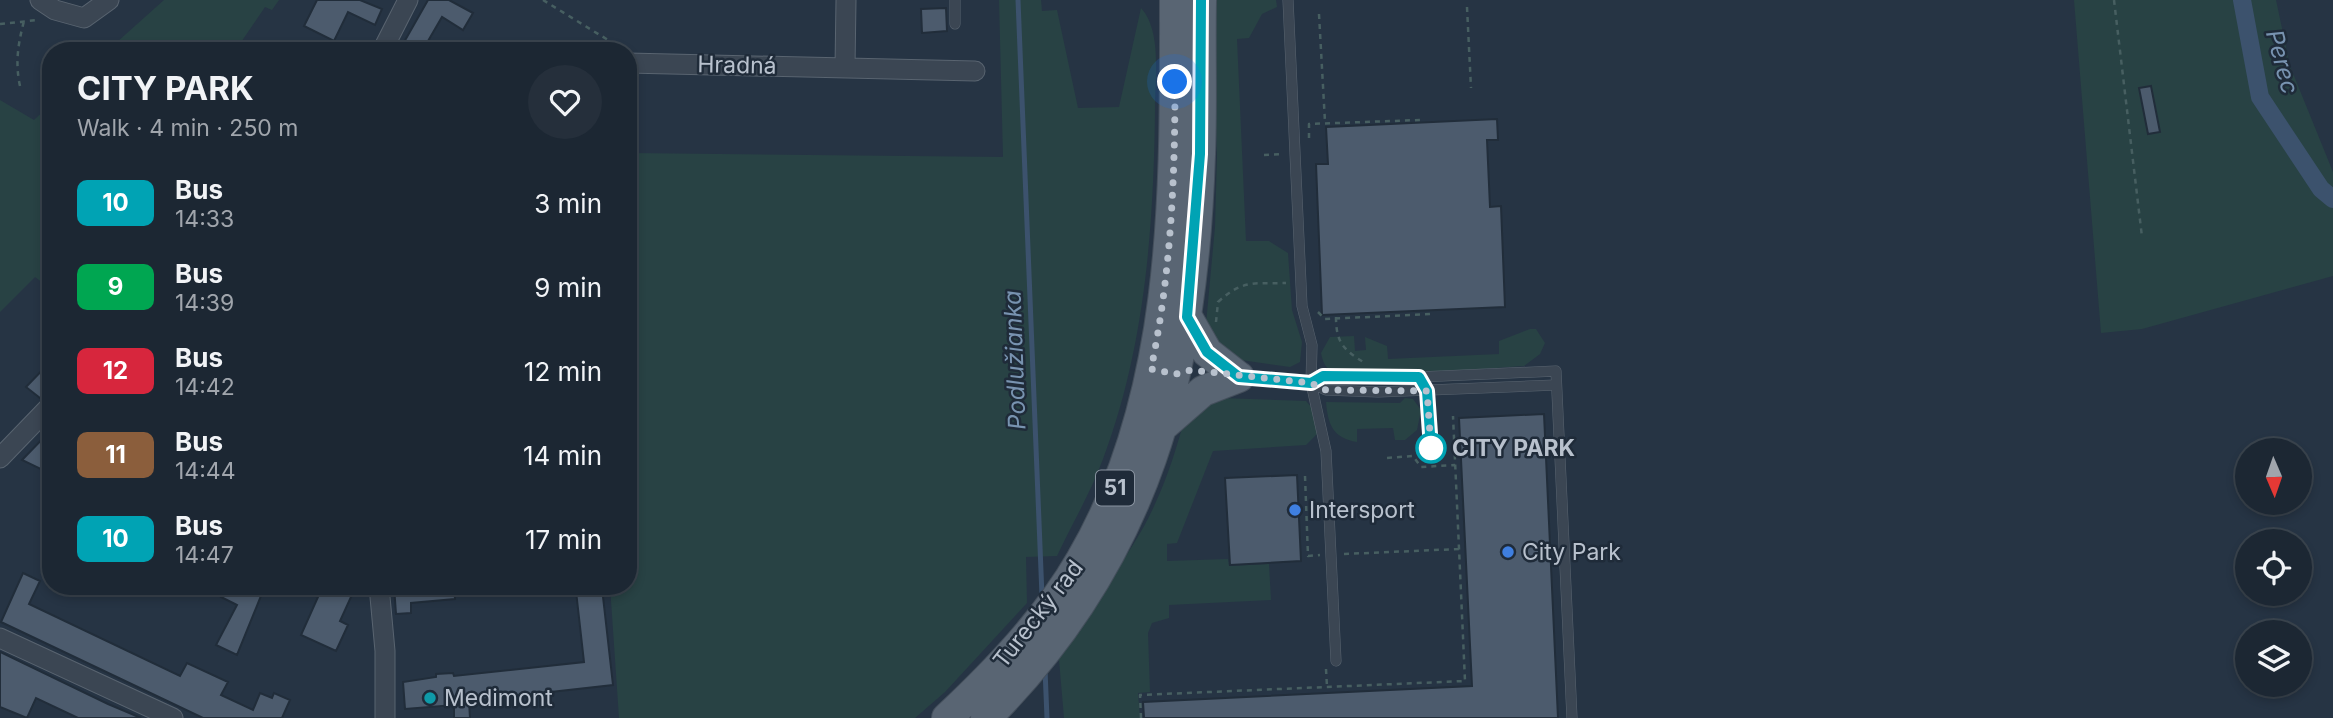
<!DOCTYPE html>
<html lang="en">
<head>
<meta charset="utf-8">
<style>
  :root { --surface:#1c2733; --page:#252f3b; --text:#f1f3f6; --muted:#a0a5ac; --line:#3a444e }
  body { margin:0; font-family:Inter,sans-serif; background:var(--page); color:var(--text); height:100vh; display:flex; flex-direction:column; font-size:26px; white-space:nowrap }
  * { box-sizing:border-box; margin:0 }
  p { font-size:23px; color:var(--muted) }
  .icon { flex:none; width:38px; height:38px; fill:none; stroke:currentColor; stroke-width:2; stroke-linecap:round; stroke-linejoin:round }
  .map { position:relative; flex:1; overflow:hidden }
  .drawer { position:absolute; left:42px; top:42px; width:595px; height:553px; display:flex; flex-direction:column; background:var(--surface); border-radius:28px; box-shadow:0 4px 10px #0003,0 0 0 2px var(--line) }
  .drawer>* { flex:none }
  .badge { padding:0 14px; border-radius:10px; font-size:24px; line-height:46px }
  .needle { width:46px; rotate:178deg }
  .buttons { position:absolute; left:2235px; top:438px; display:grid; gap:14px }
  .buttons a { display:grid; place-items:center; width:77px; height:77px; border-radius:50%; background:var(--surface); box-shadow:0 4px 10px #0003,0 0 0 2px var(--line); font-size:35px }
  .you { position:absolute; width:35px; height:35px; margin:-18px; border:5px solid #fff; border-radius:50%; background:#1a73e8; box-shadow:0 0 0 10px #1a73e833 }
  .map>.badge { position:absolute; translate:-50% -50%; box-shadow:0 0 0 4px #fff }
  .round { display:grid; place-items:center; flex:none; width:74px; height:74px; border-radius:37px; background:var(--page) }
  .summary { display:flex; align-items:center; justify-content:space-between; height:119px; padding:0 35px }
  h1 { font-size:33px; font-weight:700; line-height:52px }
  ul { padding:0; list-style:none }
  li { display:flex; align-items:center; gap:21px; height:84px; padding:0 35px }
  li div { flex:1 }
  li b { display:block; font-size:26px }
  li em { font-style:normal }
  li .badge { min-width:77px; font-weight:700; text-align:center }
  .map>svg:first-child { display:block }
  .green { fill:#284244 }
  .lines { fill:none; stroke-linecap:round; stroke-linejoin:round }
  .stream { stroke:#3c526d; stroke-width:5 }
  .canal { stroke:#3c526d; stroke-width:18 }
  .building { fill:#4c5b6d; stroke:#212d3a; stroke-width:2 }
  .lane-casing { stroke:#596470; stroke-width:11 }
  .street-casing { stroke:#596470; stroke-width:21 }
  .primary-casing { stroke:#444f5c; stroke-width:32 }
  .path { stroke:#475f61; stroke-width:2.5; stroke-dasharray:5 5; stroke-linecap:butt }
  .lane { stroke:#3b4653; stroke-width:10 }
  .street { stroke:#3b4653; stroke-width:19 }
  .primary { stroke:#596573; stroke-width:30 }
  .line-casing { stroke:#fff; stroke-width:16 }
  .line { stroke:#00a3b4; stroke-width:10 }
  .walk { stroke:#b8c1cd; stroke-width:7; stroke-dasharray:0 12.6 }
  .stop-dot { fill:#fff; stroke:#00a3b4; stroke-width:3.5 }
  .shop-dot { fill:#3f7fe0; stroke:#1f2b39; stroke-width:2.5 }
  .culture-dot { fill:#0f9aa8; stroke:#1f2b39; stroke-width:2.5 }
  .labels { text-anchor:middle; stroke-width:5; stroke-linejoin:round; paint-order:stroke }
  .shield { fill:#1f2b39; stroke:#8a94a1; stroke-width:2 }
  .shield-label { font-size:21px; font-weight:bold; fill:#b8c1cd }
  .street-label { font-size:23px; fill:#b8c1cd; stroke:#1f2b39 }
  .stop-label { font-size:23px; font-weight:bold; fill:#b8c1cd; stroke:#1f2b39; text-anchor:start }
  .poi-label { font-size:23px; fill:#b8c1cd; stroke:#1f2b39; text-anchor:start }
  .water-label { font-size:24px; font-style:italic; fill:#7893b0; stroke:#1f2b39 }
</style>
</head>
<body>
<div class="map">
<svg width="2333" height="718" viewBox="0 0 2333 718">
  <rect width="100%" height="100%" fill="#263444"/>
  <path class="green" d="M164,0H279L272,10L265,7L235,51H107Z
    M999,0H1041L1042,11L1057,10L1078,108L1119,107L1141,8C1162,31 1155,78 1155,107C1154,225 1145,348 1103,459C1091,492 1072,524 1057,556L1026,557L1027,603L945,692L915,718H619L610,586H628V153L1003,157Z
    M1212,0H1276L1277,7L1262,14L1249,38L1237,39L1246,241H1269L1288,253L1292,310L1302,342L1300,362L1290,367L1227,358L1206,324L1215,227L1217,156Z
    M2074,0H2276L2290,66L2333,172V276L2142,329L2101,333Z
    M0,100L34,120L51,104V289L35,277L0,312Z
    M1530,329H1536L1545,343L1540,354L1524,366C1492,368 1353,380 1332,371C1324,367 1323,361 1321,353L1330,337L1354,336L1355,351L1366,350L1365,337L1387,346L1388,359L1499,354V341Z
    M1221,398L1306,401L1313,409L1318,433L1306,445L1213,451L1177,543L1167,544V561L1228,559L1229,566L1269,564L1271,600L1169,605V618L1152,623L1148,633L1150,692L1138,693L1140,718H1064L1058,648C1091,602 1132,556 1155,504C1168,476 1177,447 1185,417Z
    M1405,398L1413,399L1421,410L1417,430L1405,440H1395L1393,428L1357,429V442C1333,438 1328,425 1326,402L1400,403Z"/>
  <g class="lines">
    <path class="stream" d="M1018,0L1042,596
      M1045,669L1047,718"/>
    <path class="canal" d="M2242,0L2260,97L2321,189L2333,199"/>
  </g>
  <path class="building" d="M317,0H360L382,9L375,25L348,12L334,41L304,26Z
    M428,0H449L473,13L463,30L442,17L428,41L450,51H399Z
    M946,8L947,31L922,33L921,9Z
    M2151,86L2160,132L2148,134L2139,88Z
    M1497,119L1498,140H1487L1490,207L1501,206L1505,307L1322,315L1316,164H1328L1326,127Z
    M51,361V392L40,398L26,387Z
    M1544,414L1558,718H1144L1143,702L1472,686L1459,418Z
    M51,430V474L22,460Z
    M1297,475L1301,561L1230,565L1225,478Z
    M23,573L40,581L29,604L180,676L187,663L228,682L221,695L253,710L260,693L272,698L274,693L290,700L282,718H203L1,622Z
    M226,586H265L237,655L216,645L237,605L221,597Z
    M295,586H356L340,621L348,625L336,651L301,635L318,597Z
    M394,586H454L455,599L411,603V613L396,614Z
    M602,588L613,685L469,701L470,718H454V705L405,709L403,682L436,677V674L453,673L454,676L584,662L576,591Z
    M0,652L108,704L141,718H78L36,698L27,718L0,707Z"/>
  <g class="lines">
    <g class="lane-casing">
      <path id="lane" d="M1288,0L1302,306L1312,345L1311,383L1326,451L1336,661
        M955,24V0
        M1241,377L1311,383L1326,390L1378,392L1556,385
        M1311,383L1323,376L1419,377L1556,371L1572,718
        M1425,386L1431,448"/>
    </g>
    <g class="street-casing">
      <path id="street" d="M40,0L55,10L84,18L109,0
        M382,51L408,0
        M628,63L975,71
        M845,67L846,0
        M0,458L51,405
        M379,586L385,651V718
        M0,638L173,718"/>
    </g>
    <g class="primary-casing">
      <path id="primary" d="M1187,317L1207,352L1239,377
        M1164,425L1203,391L1239,377
        M947,718C997,671 1047,619 1081,560C1179,393 1175,187 1175,0
        M986,718C1148,557 1193,375 1200,154C1202,103 1200,51 1201,0"/>
    </g>
    <path class="path" d="M543,0L621,48
      M2114,0L2142,237
      M1467,7L1471,88
      M1319,14L1325,122
      M0,24L38,20
      M20,86C15,63 18,44 24,21
      M1309,138V124L1420,120
      M1264,155L1282,154
      M1318,312L1325,319L1432,314
      M1336,317C1336,342 1343,350 1365,363
      M1216,322L1218,302C1243,279 1254,284 1286,283
      M1387,458L1413,456L1421,467L1455,465
      M1305,476L1308,556L1320,555
      M1344,554L1459,549
      M1326,669L1327,687
      M1141,718L1140,695L1465,681L1453,416"/>
    <use href="#lane" class="lane"/>
    <use href="#street" class="street"/>
    <use href="#primary" class="primary"/>
  </g>
  <g class="lines">
    <g class="line-casing">
      <path id="line" d="M1201,0L1200,154L1187,317L1207,352L1239,377L1311,383L1323,376L1419,377L1427,391L1431,448"/>
    </g>
    <use href="#line" class="line"/>
    <path class="walk" d="M1175,82C1175,177 1171,275 1151,369L1176,374L1191,370L1311,383L1326,390L1427,391L1431,448"/>
  </g>
  <circle class="stop-dot" cx="1431" cy="448" r="14"/>
  <g class="shop-dot">
    <circle cx="1295" cy="510" r="7"/>
    <circle cx="1508" cy="552" r="7"/>
  </g>
  <circle class="culture-dot" cx="430" cy="698" r="7"/>
  <g class="labels">
    <rect class="shield" x="1096" y="470.5" width="38" height="35" rx="5"/>
    <g class="shield-label">
      <text x="1115" y="495">51</text>
    </g>
    <g class="street-label">
      <text transform="translate(737 65) rotate(1)" y="8">Hradná</text>
      <text transform="translate(1038 614) rotate(-52)" y="8">Turecký rad</text>
    </g>
    <g class="stop-label">
      <text x="1452" y="456">CITY PARK</text>
    </g>
    <g class="poi-label">
      <text x="1309" y="518">Intersport</text>
      <text x="1522" y="560">City Park</text>
      <text x="444" y="706">Medimont</text>
    </g>
    <g class="water-label">
      <text transform="translate(2282 62) rotate(75)" y="8">Perec</text>
      <text transform="translate(1015 360) rotate(-92)" y="8">Podlužianka</text>
    </g>
  </g>
</svg>
<div class="buttons">
<a><svg class="needle" viewBox="-14 -14 28 28"><path d="M0-13l5 13h-10z" fill="#e53935"/><path d="M0 13l5-13h-10z" fill="#a0a5ac"/></svg></a>
<a><svg class="icon" aria-label="locate" viewBox="0 0 24 24"><circle cx="12" cy="12" r="6"/><path d="M12 2v4M12 18v4M2 12h4M18 12h4"/></svg></a>
<a><svg class="icon" aria-label="layers" viewBox="0 0 24 24"><path d="M12 4l9 5-9 5-9-5zM3 14l9 5 9-5"/></svg></a>
</div>
<div class="you" style="left:1175px;top:82px"></div>
<section class="drawer">
<div class="summary"><div><h1>CITY PARK</h1><p>Walk · 4 min · 250 m</p></div><a class="round"><svg class="icon" aria-label="heart" viewBox="0 0 24 24"><path d="M12 20l-8-8c-3-5 5-10 8-4 3-6 11-1 8 4z"/></svg></a></div>
<ul>
<li><span class="badge" style="background:#00a3b4;color:#fff">10</span><div><b>Bus</b><p>14:33</p></div><em>3 min</em></li>
<li><span class="badge" style="background:#00a651;color:#fff">9</span><div><b>Bus</b><p>14:39</p></div><em>9 min</em></li>
<li><span class="badge" style="background:#d7263d;color:#fff">12</span><div><b>Bus</b><p>14:42</p></div><em>12 min</em></li>
<li><span class="badge" style="background:#8b5e3c;color:#fff">11</span><div><b>Bus</b><p>14:44</p></div><em>14 min</em></li>
<li><span class="badge" style="background:#00a3b4;color:#fff">10</span><div><b>Bus</b><p>14:47</p></div><em>17 min</em></li>
</ul>
</section>
</div>
</body>
</html>
